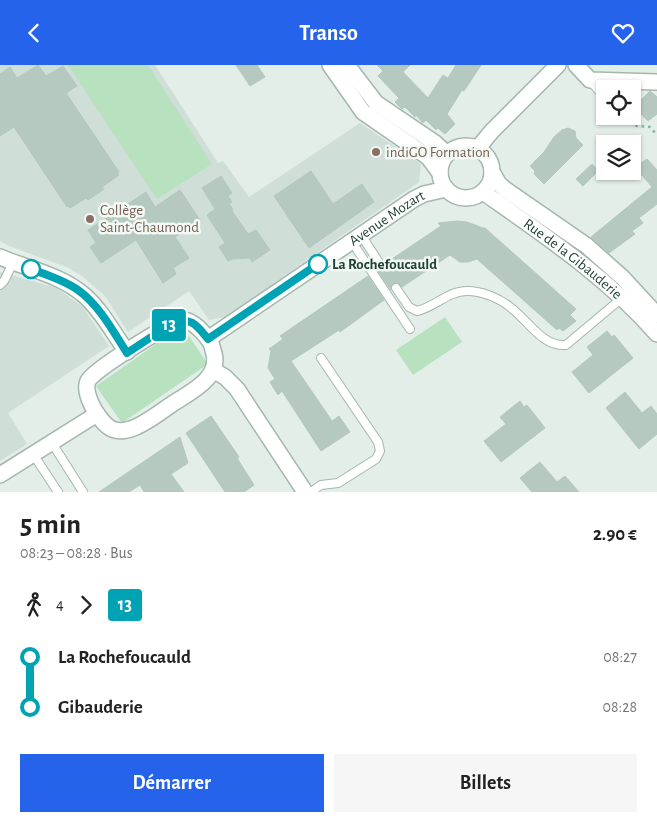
<!DOCTYPE html>
<html lang="fr">
<head>
<meta charset="utf-8">
<style>
  :root { --surface:#fff; --page:#f6f6f6; --text:#222; --muted:#767676; --accent:#2563eb }
  body { margin:0; font-family:"Alegreya Sans",sans-serif; background:var(--page); color:var(--text); height:100vh; display:flex; flex-direction:column; font-size:19px; white-space:nowrap }
  * { box-sizing:border-box; margin:0 }
  p { font-size:16px; color:var(--muted) }
  .icon { flex:none; width:28px; height:28px; fill:none; stroke:currentColor; stroke-width:2; stroke-linecap:round; stroke-linejoin:round }
  .map { position:relative; height:427px; overflow:hidden }
  .drawer { display:flex; flex-direction:column; background:var(--surface); flex:1 }
  .drawer>* { flex:none }
  .badge { padding:0 10px; border-radius:4px; font-size:18px; line-height:32px }
  .buttons { position:absolute; left:596px; top:15px; display:grid; gap:10px }
  .buttons a { display:grid; place-items:center; width:45px; height:45px; border-radius:0px; background:var(--surface); box-shadow:0 1px 4px #0004; font-size:25px }
  .map>.badge { position:absolute; translate:-50% -50%; box-shadow:0 0 0 2px #fff }
  .legs { display:flex; align-items:center; gap:8px; height:55px; padding:0 20px; font-size:16px }
  .legs p { margin-inline-start:auto }
  .head { display:flex; align-items:center; justify-content:space-between; height:85px; padding:0 20px }
  h1 { font-size:28px; font-weight:600; line-height:38px }
  .button { display:flex; gap:10px; margin-top:auto; padding:10px 20px }
  .button a { flex:1; height:58px; border-radius:0px; background:var(--accent); color:#fff; font-size:20px; font-weight:600; line-height:58px; text-align:center }
  .button a+a { background:var(--page); color:var(--text) }
  ul { padding:0 20px; list-style:none }
  li { display:flex; align-items:center; gap:18px; height:50px; font-size:19px }
  li i { display:grid; place-items:center; width:8px; height:100%; margin:0 6px; background:currentColor }
  li i::after { content:''; width:12px; height:12px; margin:-6px; border:4px solid; border-radius:50%; background:var(--surface) }
  li p { margin-inline-start:auto }
  li:first-child i { background:linear-gradient(#0000 50%,currentColor 0) }
  li:last-child i { background:linear-gradient(currentColor 50%,#0000 0) }
  header { display:flex; justify-content:space-between; align-items:center; height:65px; padding:0 20px; background:var(--accent); color:#fff; font-size:22px; font-weight:600 }
  .map>svg:first-child { display:block }
  .built { fill:#cfded6 }
  .green { fill:#b8e1c0 }
  .building { fill:#b6c9c0; stroke:#b3c8be }
  .lines { fill:none; stroke-linecap:round; stroke-linejoin:round }
  .service-casing { stroke:#a4b7ae; stroke-width:10 }
  .minor-casing { stroke:#a4b7ae; stroke-width:18 }
  .tertiary-casing { stroke:#a4b7ae; stroke-width:18 }
  .path { stroke:#7eb5a0; stroke-width:2.5; stroke-dasharray:2.5 4; stroke-linecap:butt }
  .service { stroke:#fff; stroke-width:8 }
  .minor { stroke:#fff; stroke-width:15 }
  .tertiary { stroke:#fff; stroke-width:15 }
  .line-1-casing { stroke:#fff; stroke-width:11 }
  .line-1 { stroke:#00a3b4; stroke-width:8 }
  .education-dot { fill:#8d6e63; stroke:#f3faf6; stroke-width:2 }
  .stop-1-dot { fill:#fff; stroke:#00a3b4; stroke-width:2.5 }
  .labels { text-anchor:middle; stroke-width:5; stroke-linejoin:round; paint-order:stroke }
  .education-label { font-size:15px; fill:#785e54; stroke:#f3faf6; text-anchor:start }
  .street-label { font-size:15px; fill:#204135; stroke:#f3faf6 }
  .stop-label { font-size:15px; font-weight:bold; fill:#204135; stroke:#f3faf6; text-anchor:start }
</style>
</head>
<body>
<header><svg class="icon" aria-label="back" viewBox="0 0 24 24"><path d="M15 5l-7 7 7 7"/></svg>Transo<svg class="icon" aria-label="heart" viewBox="0 0 24 24"><path d="M12 20l-8-8c-3-5 5-10 8-4 3-6 11-1 8 4z"/></svg></header>
<div class="map">
<svg width="657" height="427" viewBox="0 0 657 427">
  <rect width="100%" height="100%" fill="#e2eee7"/>
  <path class="built" d="M0,0H155L218,98L223,96L249,132L360,58L421,99L419,117L225,252L209,255L189,226L128,267L105,231L82,211L69,203L9,181L0,176Z
    M0,207L57,223L83,242L109,281L8,348L27,379L0,396Z"/>
  <path class="green" d="M68,0H148L212,99L157,134Z
    M445,252L462,277L413,310L396,285Z
    M182,261L208,299L122,358L96,321Z"/>
  <path class="building" d="M38,0L46,11L63,1L77,21L66,28L119,107L117,108L119,110L102,122L104,124L88,135L86,133L70,143L68,141L67,142L14,62L0,71V9L10,2L17,13Z
    M236,0H257L265,12L250,21Z
    M377,0H410L403,7L428,33L443,10L448,13L456,0H481L464,26L462,25L447,49L455,59L445,69L438,63L436,65L426,55L423,58L416,50L415,52L405,42L402,44L395,37L399,33L378,11L383,6Z
    M650,26L657,32V49L648,56L634,42Z
    M568,63L575,66L576,73L583,80L544,119L534,109L535,106L530,101L544,87L554,72L562,65Z
    M647,94L657,105V139L639,153L643,158L632,166L635,169L609,188L591,172L652,122L635,102Z
    M592,99L598,106L583,121L576,114Z
    M311,106L333,139L362,119L374,137L309,183L274,131Z
    M221,111L232,128L228,131L232,137L229,138L233,145L232,146L248,169L256,165L270,185L252,197L250,193L232,194L228,196L219,182L225,178L207,150L215,144L202,123Z
    M180,125L200,155L175,172L189,193L173,203L176,209L163,218L136,175L101,198L90,182L96,178L88,165L146,127L155,142Z
    M458,156L467,157L483,163H485L576,244L570,250L576,256L563,266L559,263L557,265L477,194L468,197H460L450,190L402,222L398,218H393L391,221V225L378,206L382,208L385,206L388,202L386,198L441,161L438,158Z
    M368,211L384,235L340,267L339,265L291,296L332,356L339,351L350,367L321,386L282,326L278,330L270,317L275,314L268,303L271,286L269,284L283,274L280,271Z
    M607,266L612,272L614,270L633,293L589,328L572,307L593,290L587,282Z
    M625,327L642,348L651,341L657,349V369L639,384L606,343Z
    M520,336L524,342L527,340L545,363L501,397L484,376L506,359L500,352Z
    M211,351L239,392L237,393L254,420L244,427H225L186,368Z
    M180,372L188,398L171,409L184,427H144L140,420L129,427H99Z
    M540,397L557,417L565,411L579,427H532L520,413Z"/>
  <g class="lines">
    <g class="service-casing">
      <path id="service" d="M590,15L598,25
        M361,170L382,202
        M352,177L410,264
        M0,220L4,216L13,198
        M396,223L409,242L417,246C435,242 448,226 467,226C482,226 499,233 510,242C528,255 542,282 566,280L622,233
        M52,378L83,427
        M33,389L58,427
        M311,427L321,420L338,418L376,394L380,386L378,377L321,293"/>
    </g>
    <g class="minor-casing">
      <path id="minor" d="M576,0L590,15L657,17
        M477,84L492,66L558,0
        M213,305L225,312L237,324L305,427"/>
    </g>
    <g class="tertiary-casing">
      <g id="tertiary">
        <path d="M330,0L363,47L428,92L440,108"/>
        <path d="M347,0L376,38L435,78L447,89"/>
        <circle cx="466" cy="107" r="26"/>
        <path d="M492,107L499,119L506,125L587,181L623,213L657,250"/>
        <path id="s1" d="M483,127C544,170 607,212 657,269"/>
        <path d="M0,192C28,204 62,210 85,231C102,246 114,269 127,287"/>
        <path d="M182,255C192,255 200,264 206,271C210,275 212,280 213,285C223,312 191,327 172,339C161,347 149,356 136,362C129,365 122,367 115,365C101,362 82,329 88,316C91,306 170,258 182,255Z"/>
        <path id="s2" d="M208,274L414,134L424,129L446,124"/>
        <path d="M0,410L97,349"/>
      </g>
    </g>
    <path class="path" d="M626,51L637,61L650,62L657,70"/>
    <use href="#service" class="service"/>
    <use href="#minor" class="minor"/>
    <use href="#tertiary" class="tertiary"/>
  </g>
  <g class="lines">
    <g class="line-1-casing">
      <path id="line-1" d="M31,204C47,210 64,215 78,225C99,240 113,266 127,288L174,257C192,252 197,261 208,274L318,199"/>
    </g>
    <use href="#line-1" class="line-1"/>
  </g>
  <g class="education-dot">
    <circle cx="376" cy="87" r="5"/>
    <circle cx="90" cy="154" r="5"/>
  </g>
  <g class="stop-1-dot">
    <circle cx="318" cy="199" r="9"/>
    <circle cx="31" cy="204" r="9"/>
  </g>
  <g class="labels">
    <g class="education-label">
      <text x="386" y="92">indiGO Formation</text>
      <text x="100" y="150">Collège<tspan x="100" dy="17">Saint-Chaumond</tspan></text>
    </g>
    <g class="street-label">
      <text dy="5" stroke="none"><textPath href="#s2" startOffset="216">Avenue Mozart</textPath></text>
      <text dy="5" stroke="none"><textPath href="#s1" startOffset="112">Rue de la Gibauderie</textPath></text>
    </g>
    <g class="stop-label">
      <text x="332" y="204">La Rochefoucauld</text>
    </g>
  </g>
</svg>
<div class="buttons">
<a><svg class="icon" aria-label="locate" viewBox="0 0 24 24"><circle cx="12" cy="12" r="6"/><path d="M12 2v4M12 18v4M2 12h4M18 12h4"/></svg></a>
<a><svg class="icon" aria-label="layers" viewBox="0 0 24 24"><path d="M12 4l9 5-9 5-9-5zM3 14l9 5 9-5"/></svg></a>
</div>
<b class="badge" style="left:169px;top:260px;background:#00a3b4;color:#fff">13</b>
</div>
<section class="drawer">
<div class="head"><div><h1>5 min</h1><p>08:23 – 08:28 · Bus</p></div><b>2.90 €</b></div>
<div class="legs"><svg class="icon" aria-label="walk" viewBox="0 0 24 24"><circle cx="13" cy="4" r="2"/><path d="M13 8l-2 6 4 7M11 14l-3 7M7 12l3-4h3l4 4"/></svg>4<svg class="icon" aria-label="forward" viewBox="0 0 24 24"><path d="M9 5l7 7-7 7"/></svg><b class="badge" style="background:#00a3b4;color:#fff">13</b></div>
<ul>
<li><i style="color:#00a3b4"></i><b>La Rochefoucauld</b><p>08:27</p></li>
<li><i style="color:#00a3b4"></i><b>Gibauderie</b><p>08:28</p></li>
</ul>
<div class="button"><a>Démarrer</a><a>Billets</a></div>
</section>
</body>
</html>
